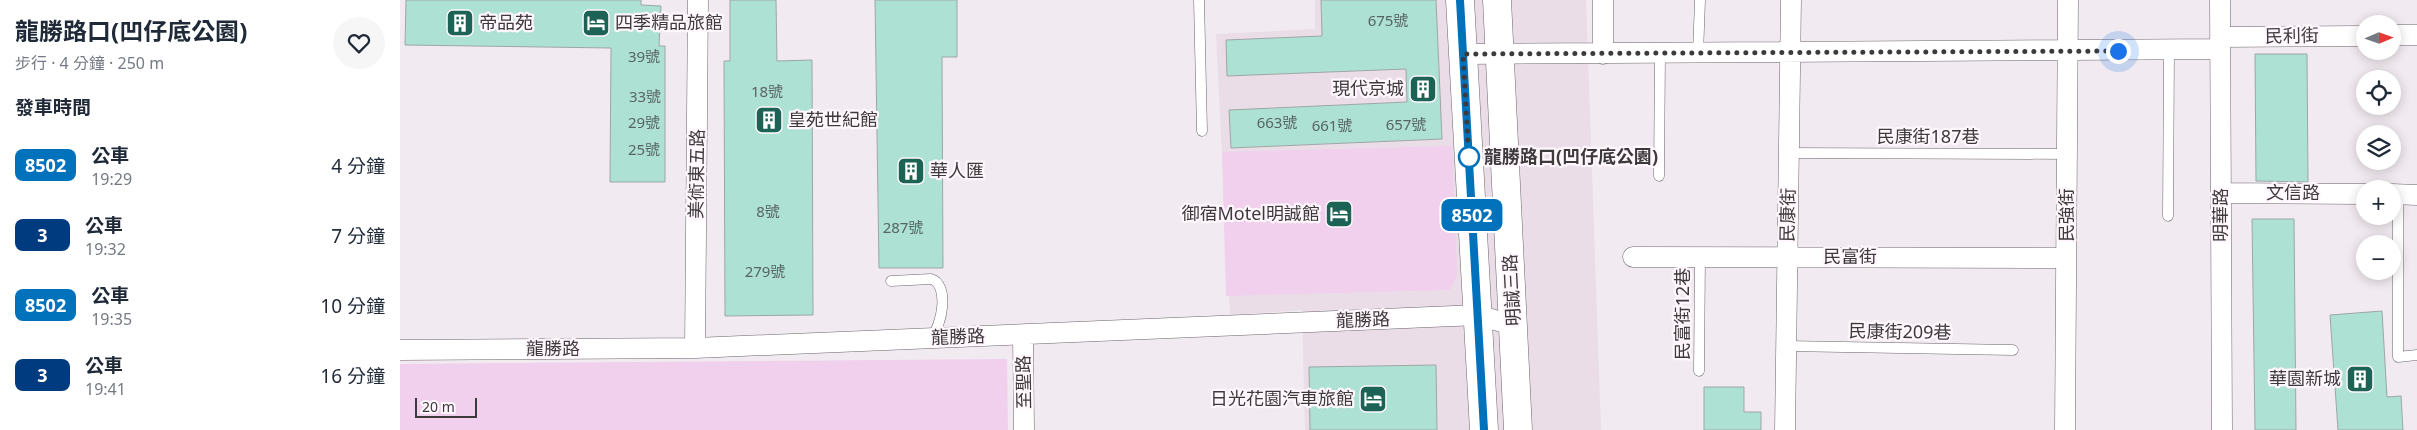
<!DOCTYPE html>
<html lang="zh-TW">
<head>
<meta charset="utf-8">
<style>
  :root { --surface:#fff; --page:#f6f6f7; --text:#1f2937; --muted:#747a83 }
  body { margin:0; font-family:"Noto Sans","Noto Sans TC",sans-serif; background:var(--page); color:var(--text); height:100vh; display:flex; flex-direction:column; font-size:19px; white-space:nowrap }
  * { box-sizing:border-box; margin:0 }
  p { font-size:16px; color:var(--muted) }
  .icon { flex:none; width:28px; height:28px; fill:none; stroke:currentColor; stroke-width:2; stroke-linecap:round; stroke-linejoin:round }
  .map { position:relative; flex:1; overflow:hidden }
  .side { display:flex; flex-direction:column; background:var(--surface); width:400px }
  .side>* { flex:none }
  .badge { padding:0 10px; border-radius:8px; font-size:18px; line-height:32px }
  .needle { width:32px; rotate:88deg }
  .controls { position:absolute; left:1956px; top:15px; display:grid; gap:10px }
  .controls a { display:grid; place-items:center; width:45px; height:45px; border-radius:50%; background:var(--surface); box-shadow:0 2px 12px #0003; font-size:25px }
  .scale { position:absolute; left:15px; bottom:12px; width:62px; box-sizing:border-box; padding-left:5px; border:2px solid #3d3a3c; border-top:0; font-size:14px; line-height:18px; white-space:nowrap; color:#3d3a3c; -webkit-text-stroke:4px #fff7fd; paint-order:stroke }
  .you { position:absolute; width:25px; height:25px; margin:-12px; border:4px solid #fff; border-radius:50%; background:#1a73e8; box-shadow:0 0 0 8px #1a73e833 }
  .map>.badge { position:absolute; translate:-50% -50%; box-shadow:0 0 0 2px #fff }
  h2 { padding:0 15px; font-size:19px; line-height:45px }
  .round { display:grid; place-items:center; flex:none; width:52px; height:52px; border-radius:26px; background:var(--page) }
  .overview { display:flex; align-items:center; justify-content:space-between; height:85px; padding:0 15px }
  h1 { font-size:24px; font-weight:700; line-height:38px }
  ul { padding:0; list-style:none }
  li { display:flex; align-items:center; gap:15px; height:70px; padding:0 15px }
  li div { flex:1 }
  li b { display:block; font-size:19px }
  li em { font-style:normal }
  li .badge { min-width:55px; font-weight:700; text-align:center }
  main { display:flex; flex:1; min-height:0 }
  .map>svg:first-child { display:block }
  .built { fill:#eadde8 }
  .green { fill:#f0d0ec }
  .building { fill:#ade1d4; stroke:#9da7a4 }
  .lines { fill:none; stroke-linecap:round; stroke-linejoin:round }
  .lane-casing { stroke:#6c656b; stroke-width:11 }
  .street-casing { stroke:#6c656b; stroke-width:21 }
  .secondary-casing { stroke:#6c656b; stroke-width:29 }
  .lane { stroke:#fff; stroke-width:10 }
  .street { stroke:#fff; stroke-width:20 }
  .secondary { stroke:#fff; stroke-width:28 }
  .line-casing { stroke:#fff; stroke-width:11 }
  .line { stroke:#0072bc; stroke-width:8 }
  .walk { stroke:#3d3a3c; stroke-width:5; stroke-dasharray:0 9 }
  .stop-dot { fill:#fff; stroke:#0072bc; stroke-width:2.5 }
  .labels { text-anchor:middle; stroke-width:4.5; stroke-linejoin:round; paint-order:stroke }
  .number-label { font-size:15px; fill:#596462 }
  .poi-label { font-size:18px; fill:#3d3a3c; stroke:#fff7fd; text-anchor:start }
  .street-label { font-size:18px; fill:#3d3a3c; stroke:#fff7fd }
  .stop-label { font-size:18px; font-weight:bold; fill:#3d3a3c; stroke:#fff7fd; text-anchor:start }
</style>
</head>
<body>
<main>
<section class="side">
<div class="overview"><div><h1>龍勝路口(凹仔底公園)</h1><p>步行 · 4 分鐘 · 250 m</p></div><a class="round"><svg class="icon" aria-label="heart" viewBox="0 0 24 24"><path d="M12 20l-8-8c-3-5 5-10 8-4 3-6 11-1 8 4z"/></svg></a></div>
<h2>發車時間</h2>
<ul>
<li><span class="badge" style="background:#0072bc;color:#fff">8502</span><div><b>公車</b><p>19:29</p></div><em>4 分鐘</em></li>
<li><span class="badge" style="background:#003b80;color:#fff">3</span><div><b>公車</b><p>19:32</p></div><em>7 分鐘</em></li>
<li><span class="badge" style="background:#0072bc;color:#fff">8502</span><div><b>公車</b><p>19:35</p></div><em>10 分鐘</em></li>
<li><span class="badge" style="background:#003b80;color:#fff">3</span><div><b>公車</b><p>19:41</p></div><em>16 分鐘</em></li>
</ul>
</section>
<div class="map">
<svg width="2017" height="430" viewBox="0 0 2017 430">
  <rect width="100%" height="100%" fill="#f1eaf0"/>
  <path class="built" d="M915,0H1186L1201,430H905L902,310L830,315L816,34L915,29Z"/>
  <path class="green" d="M1052,146L1057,275L1050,290L826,296L822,152Z
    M607,359L608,430H0V364Z"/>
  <path class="building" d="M6,0H241V5L261,6L259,46H265V182H210L211,48L5,45Z
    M330,0H376L377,61L412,60L413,315L325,316L324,61H330Z
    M475,0H557V57H542L543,268H479Z
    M921,0H1036L1042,139L831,148L829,110L1007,102L1006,69L827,76L826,40L922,36Z
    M1855,54H1907L1908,182L1856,181Z
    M1852,219H1894L1896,430H1855Z
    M1982,311L1987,397L2001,396L2003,430H1938L1930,315Z
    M1036,365L1037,430H910L909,367Z
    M1304,387H1344V412H1361V430H1304Z"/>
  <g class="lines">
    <g class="lane-casing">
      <path id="lane" d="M799,0L802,131
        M1298,54L1300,0
        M1389,153L1667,154
        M1259,176L1260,54
        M1998,194V357L2017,355
        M1768,216L1769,50
        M491,281L531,279C550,284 542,327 531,337
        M1386,346L1613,350
        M1299,371L1300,257"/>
    </g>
    <g class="street-casing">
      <path id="street" d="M1820,0L1822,430
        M1992,35H2017
        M1820,37L1965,36
        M1063,54L1820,49
        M1203,54V0
        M1821,193L1965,194
        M1992,194L2017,195
        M1233,257L1666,258
        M623,335L624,430
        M295,348L298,0
        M0,350L295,348L1078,315L1115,326
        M1385,430L1391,0
        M1665,430L1668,0"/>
    </g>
    <g class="secondary-casing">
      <path id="secondary" d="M1060,0L1084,430
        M1097,0L1118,430"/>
    </g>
    <use href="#lane" class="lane"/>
    <use href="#street" class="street"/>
    <use href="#secondary" class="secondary"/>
  </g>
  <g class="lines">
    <g class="line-casing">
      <path id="line" d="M1060,0L1084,430"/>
    </g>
    <use href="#line" class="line"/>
    <path class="walk" d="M1069,157V162L1063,54L1718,51"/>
  </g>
  <defs>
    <g id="building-square" transform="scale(1.4375)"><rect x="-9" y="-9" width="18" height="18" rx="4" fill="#1c6255" stroke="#fff7fd"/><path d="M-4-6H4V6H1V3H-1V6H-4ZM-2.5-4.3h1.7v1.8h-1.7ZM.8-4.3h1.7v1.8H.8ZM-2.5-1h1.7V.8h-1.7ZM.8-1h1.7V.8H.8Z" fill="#fff"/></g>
    <g id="hotel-square" transform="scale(1.4375)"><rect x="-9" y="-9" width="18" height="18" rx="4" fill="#1c6255" stroke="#fff7fd"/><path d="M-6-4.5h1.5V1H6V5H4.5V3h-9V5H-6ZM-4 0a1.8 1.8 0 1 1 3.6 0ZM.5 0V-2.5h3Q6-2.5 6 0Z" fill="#fff"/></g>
  </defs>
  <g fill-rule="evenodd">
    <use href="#building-square" x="60" y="23"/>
    <use href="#hotel-square" x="196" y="23"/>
    <use href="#building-square" x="1023" y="89"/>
    <use href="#building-square" x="369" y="120"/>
    <use href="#building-square" x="511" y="171"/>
    <use href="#hotel-square" x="939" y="214"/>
    <use href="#building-square" x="1960" y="379"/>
    <use href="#hotel-square" x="973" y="399"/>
  </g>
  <circle class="stop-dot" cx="1069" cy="157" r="10"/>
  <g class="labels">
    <g class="number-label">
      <text x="988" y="26">675號</text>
      <text x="244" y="62">39號</text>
      <text x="367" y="97">18號</text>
      <text x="245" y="102">33號</text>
      <text x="244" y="128">29號</text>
      <text x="877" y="128">663號</text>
      <text x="1006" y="130">657號</text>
      <text x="932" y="131">661號</text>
      <text x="244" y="155">25號</text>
      <text x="368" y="217">8號</text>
      <text x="503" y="233">287號</text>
      <text x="365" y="277">279號</text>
    </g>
    <g class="poi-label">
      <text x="79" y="29">帝品苑</text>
      <text x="215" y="29">四季精品旅館</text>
      <text x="1004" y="95" text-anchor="end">現代京城</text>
      <text x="388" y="126">皇苑世紀館</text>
      <text x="530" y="177">華人匯</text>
      <text x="920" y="220" text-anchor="end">御宿Motel明誠館</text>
      <text x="1941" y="385" text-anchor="end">華園新城</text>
      <text x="954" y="405" text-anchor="end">日光花園汽車旅館</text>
    </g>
    <g class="street-label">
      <text transform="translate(1892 36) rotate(-1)" y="6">民利街</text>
      <text x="1528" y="143">民康街187巷</text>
      <text transform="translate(297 174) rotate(-89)" y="6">美術東五路</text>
      <text x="1893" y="199">文信路</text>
      <text transform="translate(1388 215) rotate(-89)" y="6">民康街</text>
      <text transform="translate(1667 215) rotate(-90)" y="6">民強街</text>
      <text transform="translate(1821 215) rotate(-90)" y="6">明華路</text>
      <text x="1450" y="263">民富街</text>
      <text transform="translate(1112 290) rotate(-93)" y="6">明誠三路</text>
      <text transform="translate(1283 314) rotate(-90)" y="6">民富街12巷</text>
      <text transform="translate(963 320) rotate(-2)" y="6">龍勝路</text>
      <text transform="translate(1500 332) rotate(1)" y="6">民康街209巷</text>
      <text transform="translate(558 337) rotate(-2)" y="6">龍勝路</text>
      <text x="153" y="355">龍勝路</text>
      <text transform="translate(624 382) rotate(-91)" y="6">至聖路</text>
    </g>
    <g class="stop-label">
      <text x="1084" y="163">龍勝路口(凹仔底公園)</text>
    </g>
  </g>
</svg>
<div class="controls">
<a><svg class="needle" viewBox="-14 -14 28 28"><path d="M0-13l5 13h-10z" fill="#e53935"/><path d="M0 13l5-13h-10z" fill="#747a83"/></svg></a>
<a><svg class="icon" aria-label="locate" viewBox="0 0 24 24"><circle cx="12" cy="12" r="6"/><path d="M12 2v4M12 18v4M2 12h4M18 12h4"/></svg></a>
<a><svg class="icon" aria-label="layers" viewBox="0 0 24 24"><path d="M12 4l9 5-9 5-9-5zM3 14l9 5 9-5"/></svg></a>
<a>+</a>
<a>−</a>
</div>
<div class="scale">20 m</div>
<div class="you" style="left:1718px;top:51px"></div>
<b class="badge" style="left:1072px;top:215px;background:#0072bc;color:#fff">8502</b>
</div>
</main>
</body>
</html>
